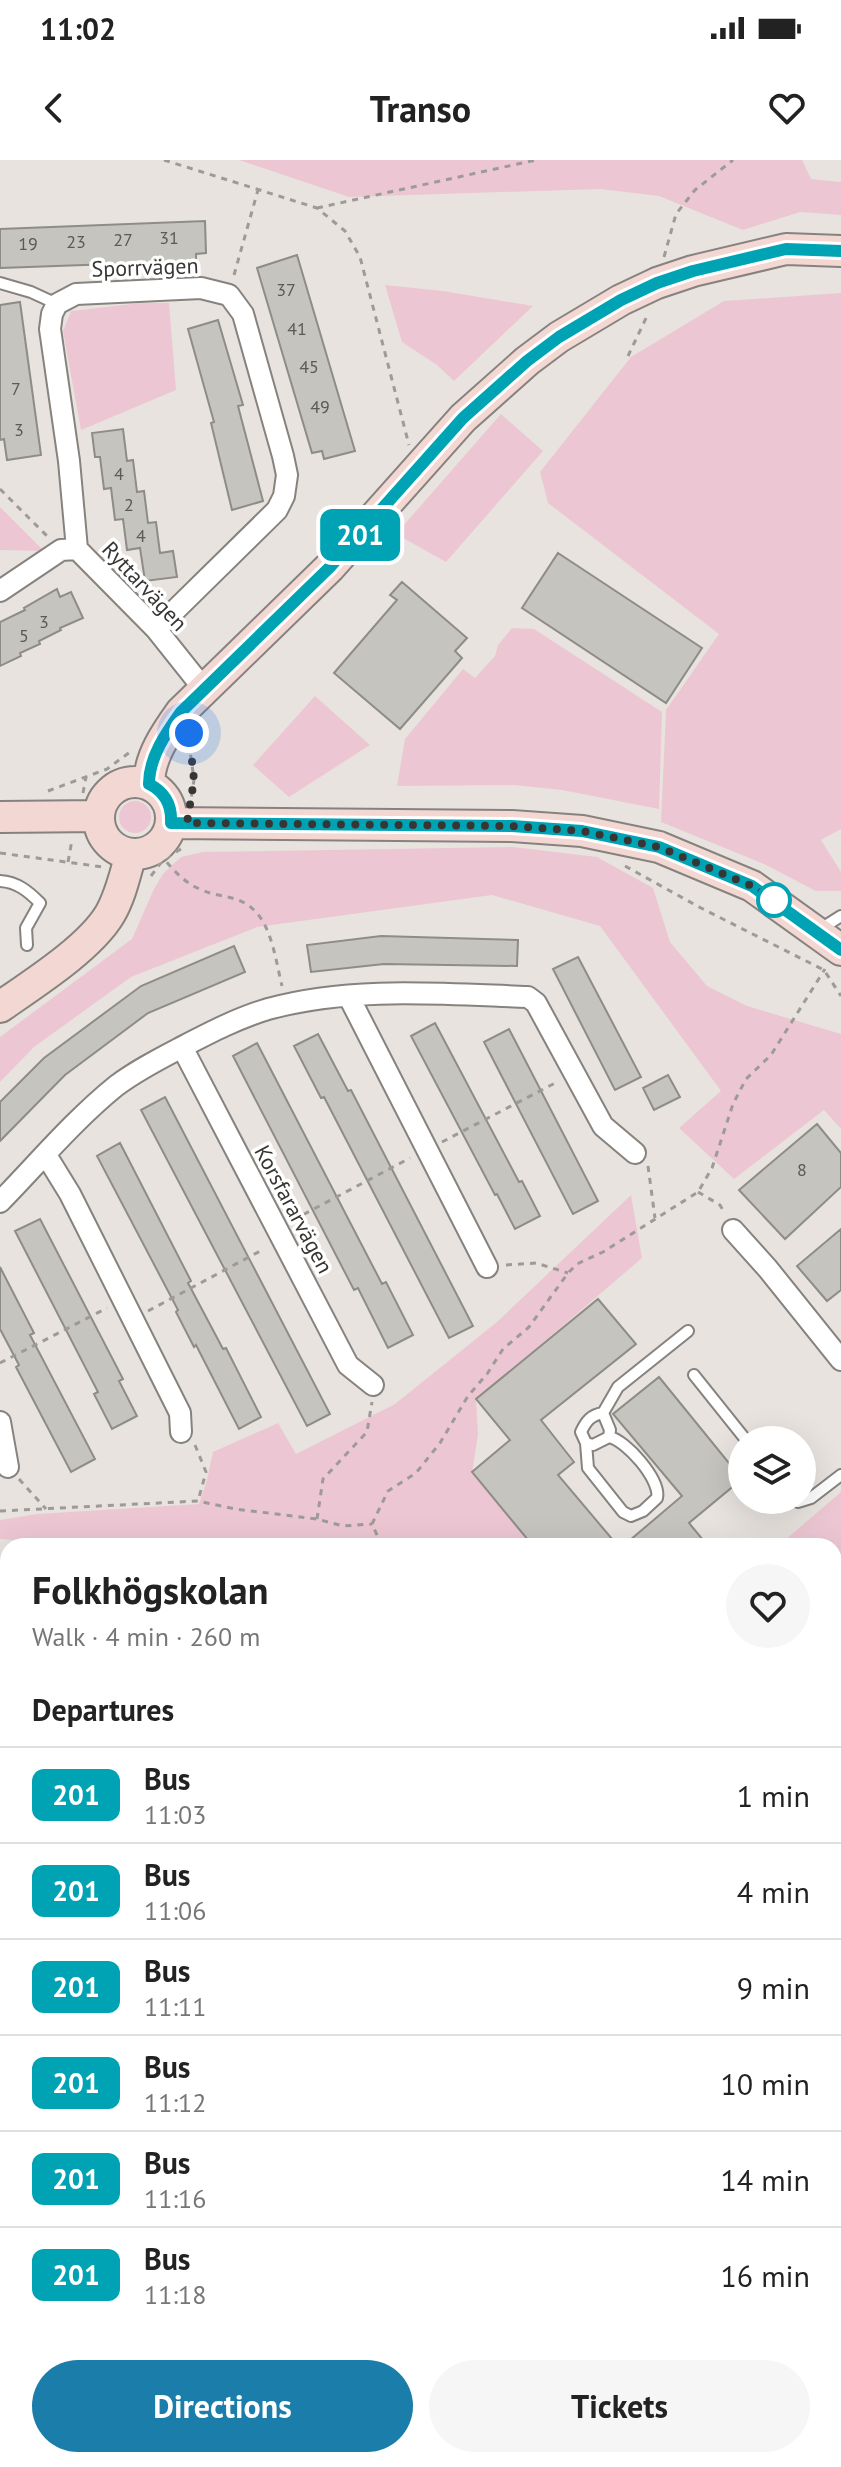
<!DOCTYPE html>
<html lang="en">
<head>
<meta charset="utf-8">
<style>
  :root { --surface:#fff; --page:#f6f6f6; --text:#222; --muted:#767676; --line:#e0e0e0; --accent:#1b7da9 }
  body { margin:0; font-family:"PT Sans",sans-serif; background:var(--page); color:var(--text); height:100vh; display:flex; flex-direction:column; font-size:30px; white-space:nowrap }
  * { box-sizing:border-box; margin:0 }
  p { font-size:26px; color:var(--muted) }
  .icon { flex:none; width:44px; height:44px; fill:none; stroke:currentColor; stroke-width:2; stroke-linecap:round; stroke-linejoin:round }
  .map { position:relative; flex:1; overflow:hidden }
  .panel { position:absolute; left:0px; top:1378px; width:842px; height:930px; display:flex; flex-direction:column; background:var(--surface); border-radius:24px 24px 0 0; box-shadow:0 8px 32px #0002 }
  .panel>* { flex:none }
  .badge { padding:0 16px; border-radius:12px; font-size:28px; line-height:52px }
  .buttons { position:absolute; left:728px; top:1266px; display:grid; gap:16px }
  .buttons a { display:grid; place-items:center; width:88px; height:88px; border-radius:50%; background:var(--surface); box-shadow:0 8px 32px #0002; font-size:40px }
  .you { position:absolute; width:40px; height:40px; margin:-20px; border:6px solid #fff; border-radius:50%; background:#1a73e8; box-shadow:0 0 0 12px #1a73e833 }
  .map>.badge { position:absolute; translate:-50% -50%; box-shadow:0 0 0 4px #fff }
  h2 { padding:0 32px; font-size:30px; line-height:72px }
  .round { display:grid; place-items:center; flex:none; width:84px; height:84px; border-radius:42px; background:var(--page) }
  .overview { display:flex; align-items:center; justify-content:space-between; height:136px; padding:0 32px }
  h1 { font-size:38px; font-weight:700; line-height:60px }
  .button { display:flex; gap:16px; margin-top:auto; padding:16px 32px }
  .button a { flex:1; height:92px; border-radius:48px; background:var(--accent); color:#fff; font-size:32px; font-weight:700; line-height:92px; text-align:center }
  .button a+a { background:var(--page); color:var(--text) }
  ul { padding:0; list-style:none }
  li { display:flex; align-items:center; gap:24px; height:96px; padding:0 32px; border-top:2px solid var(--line) }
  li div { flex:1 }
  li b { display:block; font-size:30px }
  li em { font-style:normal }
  li .badge { min-width:88px; font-weight:700; text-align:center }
  .status { display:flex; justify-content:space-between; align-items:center; height:56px; padding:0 40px; background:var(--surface); direction:ltr }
  .status svg { height:22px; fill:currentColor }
  header { display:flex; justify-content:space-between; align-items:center; height:104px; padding:0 32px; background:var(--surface); font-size:36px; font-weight:700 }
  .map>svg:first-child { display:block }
  .green { fill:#ecc7d3 }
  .building { fill:#c5c4be; stroke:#8d8c87; stroke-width:2 }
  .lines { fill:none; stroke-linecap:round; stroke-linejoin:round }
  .lane-casing { stroke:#86827e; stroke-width:14 }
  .street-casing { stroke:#86827e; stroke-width:24 }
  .secondary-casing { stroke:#86827e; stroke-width:34 }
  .path { stroke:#9e9a97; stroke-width:3; stroke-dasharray:6 6; stroke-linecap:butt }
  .lane { stroke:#fff; stroke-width:10 }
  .street { stroke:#fff; stroke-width:20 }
  .secondary { stroke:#f2d7d3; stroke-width:30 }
  .line-casing { stroke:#fff; stroke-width:18 }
  .line { stroke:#00a3b4; stroke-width:12 }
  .walk { stroke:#373634; stroke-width:8; stroke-dasharray:0 14.4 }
  .stop-dot { fill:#fff; stroke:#00a3b4; stroke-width:4 }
  .labels { text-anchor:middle; stroke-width:7; stroke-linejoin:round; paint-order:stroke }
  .number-label { font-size:18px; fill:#5a5a56 }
  .street-label { font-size:22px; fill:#373634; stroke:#fff }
</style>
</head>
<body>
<div class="status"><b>11:02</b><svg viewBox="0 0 49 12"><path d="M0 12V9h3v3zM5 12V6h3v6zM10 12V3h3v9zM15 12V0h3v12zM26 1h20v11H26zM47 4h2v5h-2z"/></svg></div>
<header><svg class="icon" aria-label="back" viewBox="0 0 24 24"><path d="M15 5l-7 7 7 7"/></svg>Transo<svg class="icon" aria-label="heart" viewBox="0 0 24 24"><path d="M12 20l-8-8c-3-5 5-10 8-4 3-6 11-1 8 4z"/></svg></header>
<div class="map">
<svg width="841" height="2307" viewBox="0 0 841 2307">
  <rect width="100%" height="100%" fill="#e8e3df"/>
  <path class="green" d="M239,0H802L811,19L841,22V55L800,52L743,70L659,36L600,29L349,37Z
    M385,125L443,131L533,146L454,221L437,205L402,182Z
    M841,133V669L821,680L841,712V731H816L764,704L661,662L666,550L719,474L548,343L540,312L631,197L724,141Z
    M141,143H169L176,230L81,270L63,171L71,151Z
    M501,254L543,291L446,402L396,374Z
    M0,347L44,391L0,390Z
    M512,468L534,469L662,552L659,649L562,630L514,625L397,626L405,579L463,509L475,518L495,496L498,485Z
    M315,536L370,585L289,637L253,605Z
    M119 657a16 16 0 1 1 32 0a16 16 0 1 1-32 0Z
    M513,687L597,697L653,728L670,782L707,826L747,846L841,874V969L824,950L734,1019L679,968L721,931L600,766L492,735L257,767L131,817L34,887L0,922V877L132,779L154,729L163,714L181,697L203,692Z
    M631,1035L642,1098L476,1240L478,1274L472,1313L533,1386H93L0,1379V1360L37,1354L199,1344L207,1320L213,1292L278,1263L296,1294L395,1244L497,1162Z
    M841,1332V1485L834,1490V1386H778Z
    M841,1521V1884L834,1894V1526Z
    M8,1784V2016H0V1802Z
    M841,1934V2307H359L367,2300H834V1943Z
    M8,2209V2300H55V2307H0V2214Z"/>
  <path class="building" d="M205,61L206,93L196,94V101L0,108V69Z
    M297,95L355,291L324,299L322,291L312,293L257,108Z
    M20,142L41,295L7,300L4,279L0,280V145Z
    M218,160L243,245L238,246L263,341L232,350L211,263L214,262L188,169Z
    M123,269L127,301L133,300L137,332L144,331L148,363L156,362L160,393L173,391L177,417L145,421L140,388L127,390L123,359L115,360L111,328L104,329L100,297H95L92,273Z
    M558,393L702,488L666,543L522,448Z
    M402,422L467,478L455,491L462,498L400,569L334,513L397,440L390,435Z
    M57,429L60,437L71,432L83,458L60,468L61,470L39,481L40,484L20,493L21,496L0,506V462L25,450L24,448Z
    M381,776L518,780L517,806L384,804L311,812L307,785Z
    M234,786L245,812L148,853L65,915L0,981V942L44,898L141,826Z
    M578,797L641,917L615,930L553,809Z
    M435,863L519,1022L522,1021L540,1056L515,1069L497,1034L495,1035L411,876Z
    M509,869L598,1041L573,1054L484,882Z
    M318,874L348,931L351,930L473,1166L449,1178L324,937L321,938L294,886Z
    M257,883L382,1124L386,1122L413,1175L388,1188L358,1128L354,1130L233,896Z
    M668,915L680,937L654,950L643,928Z
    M165,937L330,1254L307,1266L141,950Z
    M817,964L841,993V1027L785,1079L739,1030Z
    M120,983L191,1121L188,1123L223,1189L226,1188L261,1257L239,1269L196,1185L194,1187L176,1152L178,1150L97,996Z
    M40,1059L123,1219L119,1221L137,1256L112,1269L94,1234L98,1232L15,1071Z
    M841,1069V1130L827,1141L797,1106Z
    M0,1107L34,1173L30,1175L95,1299L71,1312L16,1207L19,1205L0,1169Z
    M598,1139L636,1184L541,1260L574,1302L558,1315L618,1386H533L472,1312L510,1280L476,1239Z
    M659,1217L742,1319L689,1363L708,1386H623L682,1336L613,1254Z"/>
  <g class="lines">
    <g class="lane-casing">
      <path id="lane" d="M0,123L31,132L57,144
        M0,721C17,722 28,731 40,743L26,768L27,785
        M819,770L841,756
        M694,1215L746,1280
        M603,1253L610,1270L609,1277L593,1285L586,1283L581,1272C586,1261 591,1255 603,1253L618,1227L688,1171
        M586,1283L588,1308L623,1352L631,1356L643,1351L657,1338C661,1320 626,1280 609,1277
        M796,1340L798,1342L811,1338L841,1315"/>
    </g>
    <g class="street-casing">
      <path id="street" d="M77,389L69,301L50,169L52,154L57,144L76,134L201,128L229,135L243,154L283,296L287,315L284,336L277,350L156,469
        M0,431L61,390L77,389L156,469L203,528
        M349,837L487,1107
        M182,887L348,1205L373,1225
        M46,995L70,1034L180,1253L181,1272
        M0,1042C38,1003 74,960 116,926C137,910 161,898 184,886C211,872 238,858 268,849C351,826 442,834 528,837L536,843L603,966L635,993
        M733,1070L768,1109L841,1200
        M0,1262L8,1307
        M0,1475L8,1476
        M834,1506L841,1501
        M0,1656L8,1655"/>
    </g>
    <g class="secondary-casing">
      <path id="secondary" d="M99 658a36 36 0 1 1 72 0a36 36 0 1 1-72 0Z
        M149,624C149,597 166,573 181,552L330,407L463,258L527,201L559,177L621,140L657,123L693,111L786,89L841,91
        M0,657L99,656
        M171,663L512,666L582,671L659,687L752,726L841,790
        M0,847C33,824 90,788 110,754C121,735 125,714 131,694"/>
    </g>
    <path class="path" d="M164,0L317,48L345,71L360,97L409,285
      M317,48L536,0
      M664,97L676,54L695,30L733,0
      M234,115L258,30
      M628,196L648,154
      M0,329L47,376
      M189,583L194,620L191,639
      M48,631L107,609L130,592
      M83,633L86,617
      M181,689L164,699C175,712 186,724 202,730C220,738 239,735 254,750C272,767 276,802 282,826
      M0,693L103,707
      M68,702L72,680
      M625,706L701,748L824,810L841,836
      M151,716L163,700
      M442,982L559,921
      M648,1006L655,1058
      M698,1032L720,1045L725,1054
      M293,1060L410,998
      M506,1105L536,1103L568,1113
      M148,1151L264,1089
      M0,1203L107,1148
      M195,1285L206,1312L198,1341
      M19,1319L46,1349
      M0,1351L198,1341L235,1349L317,1359L343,1366L372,1364
      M317,1359L323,1319L367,1272L372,1242
      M382,1386L372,1364L388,1331L416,1313L440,1283L468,1236L487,1214L503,1189L529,1167L568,1113L577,1104L603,1092L698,1032L712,1008L733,944L746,919L771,895L825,809
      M834,1458L841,1455
      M834,1531L841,1537
      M0,1803L8,1800
      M834,1869L841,1874
      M834,1918L841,1909
      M0,2023H8
      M834,2286L841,2287
      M263,2300C280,2307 296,2304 314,2300
      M0,2301L6,2307
      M87,2307L88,2300
      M556,2307L559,2300"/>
    <use href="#lane" class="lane"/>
    <use href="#street" class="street"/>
    <use href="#secondary" class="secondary"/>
  </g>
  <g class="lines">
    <g class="line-casing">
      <path id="line" d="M841,91L786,89L693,111L657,123L621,140L559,177L527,201L463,258L330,407L181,552C166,573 149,597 149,624C165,632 172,645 171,663L512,666L582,671L659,687L752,726L841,790"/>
    </g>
    <use href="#line" class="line"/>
    <path class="walk" d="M189,573L194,620L187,663L512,666L582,671L659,687L752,726L774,740"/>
  </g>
  <circle class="stop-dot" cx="774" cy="740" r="16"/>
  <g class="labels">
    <g class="number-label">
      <text x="169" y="84">31</text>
      <text x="123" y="86">27</text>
      <text x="76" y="88">23</text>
      <text x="28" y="90">19</text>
      <text x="286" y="136">37</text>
      <text x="297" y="175">41</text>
      <text x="309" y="213">45</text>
      <text x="16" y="235">7</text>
      <text x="320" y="253">49</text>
      <text x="19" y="276">3</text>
      <text x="119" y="320">4</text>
      <text x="129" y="351">2</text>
      <text x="141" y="382">4</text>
      <text x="44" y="468">3</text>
      <text x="24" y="482">5</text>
      <text x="802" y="1016">8</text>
    </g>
    <g class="street-label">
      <text transform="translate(145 107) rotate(-2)" y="8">Sporrvägen</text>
      <text transform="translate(145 426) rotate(47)" y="8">Ryttarvägen</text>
      <text transform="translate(294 1049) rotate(62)" y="8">Korsfararvägen</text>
    </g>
  </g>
</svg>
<div class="buttons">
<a><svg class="icon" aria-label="layers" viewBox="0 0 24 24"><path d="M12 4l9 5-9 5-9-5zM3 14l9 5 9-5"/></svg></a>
</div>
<div class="you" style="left:189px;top:573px"></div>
<b class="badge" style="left:360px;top:375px;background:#00a3b4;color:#fff">201</b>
<section class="panel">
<div class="overview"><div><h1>Folkhögskolan</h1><p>Walk · 4 min · 260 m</p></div><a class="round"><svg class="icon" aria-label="heart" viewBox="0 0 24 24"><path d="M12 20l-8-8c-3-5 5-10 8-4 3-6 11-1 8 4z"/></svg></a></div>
<h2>Departures</h2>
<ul>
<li><span class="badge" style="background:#00a3b4;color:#fff">201</span><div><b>Bus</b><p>11:03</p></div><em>1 min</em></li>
<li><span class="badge" style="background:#00a3b4;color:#fff">201</span><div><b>Bus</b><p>11:06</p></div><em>4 min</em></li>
<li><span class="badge" style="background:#00a3b4;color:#fff">201</span><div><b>Bus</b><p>11:11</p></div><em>9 min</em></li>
<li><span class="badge" style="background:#00a3b4;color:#fff">201</span><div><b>Bus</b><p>11:12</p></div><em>10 min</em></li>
<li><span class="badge" style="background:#00a3b4;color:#fff">201</span><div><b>Bus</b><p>11:16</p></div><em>14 min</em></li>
<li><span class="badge" style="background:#00a3b4;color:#fff">201</span><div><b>Bus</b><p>11:18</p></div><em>16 min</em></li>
</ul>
<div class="button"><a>Directions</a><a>Tickets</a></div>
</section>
</div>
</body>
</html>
